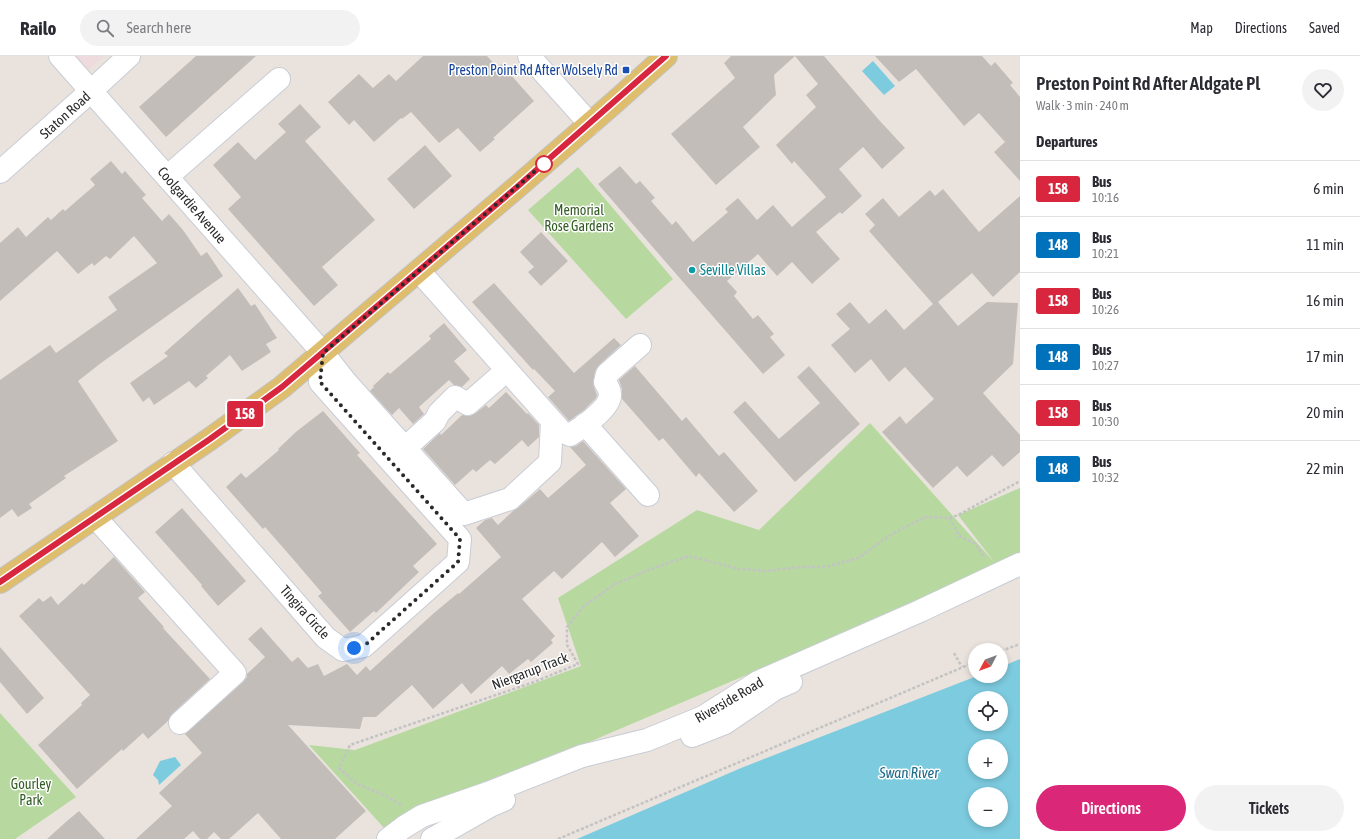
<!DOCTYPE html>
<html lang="en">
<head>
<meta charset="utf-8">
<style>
  :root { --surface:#fff; --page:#f2f2f3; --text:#2b2b33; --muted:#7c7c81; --line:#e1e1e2; --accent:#db2777 }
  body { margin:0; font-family:"Asap Condensed",sans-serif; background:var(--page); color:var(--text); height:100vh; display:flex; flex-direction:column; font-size:15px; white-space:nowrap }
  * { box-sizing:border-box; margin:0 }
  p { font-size:13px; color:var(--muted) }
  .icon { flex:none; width:22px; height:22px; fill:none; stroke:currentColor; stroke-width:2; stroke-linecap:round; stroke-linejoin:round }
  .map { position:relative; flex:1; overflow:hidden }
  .drawer { display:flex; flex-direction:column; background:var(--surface); width:340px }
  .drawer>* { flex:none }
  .badge { padding:0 8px; border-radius:3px; font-size:14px; line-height:26px }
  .needle { width:26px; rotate:229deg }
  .buttons { position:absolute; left:968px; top:587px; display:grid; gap:8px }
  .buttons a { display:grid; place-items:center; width:40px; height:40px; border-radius:50%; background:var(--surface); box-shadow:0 2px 6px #0003; font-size:20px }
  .you { position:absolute; width:20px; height:20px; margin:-10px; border:3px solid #fff; border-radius:50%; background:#1a73e8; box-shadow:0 0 0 6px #1a73e833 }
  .map>.badge { position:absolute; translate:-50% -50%; box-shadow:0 0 0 2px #fff }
  h2 { padding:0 16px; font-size:15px; line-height:36px }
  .round { display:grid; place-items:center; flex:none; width:42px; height:42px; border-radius:21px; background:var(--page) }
  .overview { display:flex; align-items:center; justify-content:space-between; height:68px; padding:0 16px }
  h1 { font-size:19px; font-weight:600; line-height:30px }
  .button { display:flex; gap:8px; margin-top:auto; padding:8px 16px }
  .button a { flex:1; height:46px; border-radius:24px; background:var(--accent); color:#fff; font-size:16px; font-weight:600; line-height:46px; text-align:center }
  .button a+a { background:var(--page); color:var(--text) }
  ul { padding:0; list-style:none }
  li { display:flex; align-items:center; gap:12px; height:56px; padding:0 16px; border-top:1px solid var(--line) }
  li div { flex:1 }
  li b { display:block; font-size:15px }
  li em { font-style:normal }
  li .badge { min-width:44px; font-weight:700; text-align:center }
  header { display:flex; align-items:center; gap:24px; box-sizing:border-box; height:56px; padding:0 20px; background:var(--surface); border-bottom:1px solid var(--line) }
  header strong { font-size:19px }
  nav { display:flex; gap:22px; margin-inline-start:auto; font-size:14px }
  .search { width:280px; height:36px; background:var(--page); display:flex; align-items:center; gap:10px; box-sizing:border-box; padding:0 14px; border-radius:22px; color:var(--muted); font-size:15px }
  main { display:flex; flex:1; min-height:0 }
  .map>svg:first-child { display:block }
  .medical { fill:#efdbdd }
  .green { fill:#b7d9a0 }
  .water { fill:#7dcbdf; fill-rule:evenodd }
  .building { fill:#c2bdb9 }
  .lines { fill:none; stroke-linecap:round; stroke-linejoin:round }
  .minor-casing { stroke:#c8ccd5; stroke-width:24 }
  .major-casing { stroke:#c3c3c3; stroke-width:24 }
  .path { stroke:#c3c3c3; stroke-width:2.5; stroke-dasharray:3 2; stroke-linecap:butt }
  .minor { stroke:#fff; stroke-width:22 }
  .major { stroke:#debd6d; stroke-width:22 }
  .line-casing { stroke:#fff; stroke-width:9 }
  .line { stroke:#d7263d; stroke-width:6 }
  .walk { stroke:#292929; stroke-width:4; stroke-dasharray:0 7.2 }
  .transit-dot { fill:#1a4fb4; stroke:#fff; stroke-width:1.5 }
  .stop-dot { fill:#fff; stroke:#d7263d; stroke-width:2 }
  .culture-dot { fill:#0f9aa8; stroke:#fff; stroke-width:1.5 }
  .labels { text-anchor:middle; stroke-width:3; stroke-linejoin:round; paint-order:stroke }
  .transit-label { font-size:14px; fill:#164399; stroke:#fff; text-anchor:end }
  .street-label { font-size:14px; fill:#292929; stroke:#fff }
  .park-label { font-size:14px; fill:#325d23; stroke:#fff }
  .culture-label { font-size:14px; fill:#0d838f; stroke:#fff; text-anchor:start }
  .water-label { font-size:15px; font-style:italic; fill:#1e6a89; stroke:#fff }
</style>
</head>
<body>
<header>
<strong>Railo</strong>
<div class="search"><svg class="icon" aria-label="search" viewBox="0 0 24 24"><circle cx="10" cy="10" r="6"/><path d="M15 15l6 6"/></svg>Search here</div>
<nav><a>Map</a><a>Directions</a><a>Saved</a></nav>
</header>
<main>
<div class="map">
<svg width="1020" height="783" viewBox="0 0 1020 783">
  <rect width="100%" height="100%" fill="#eae3dd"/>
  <path class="medical" d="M75,0H104L88,14Z"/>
  <path class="green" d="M578,111L673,223L626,263L528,154Z
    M870,367L995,507L958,459L1020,432V506L852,574L385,773L309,689L355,694L581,610L558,542L697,454L759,474Z
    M0,657L76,741L15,783H0Z"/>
  <path class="water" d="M873,5L895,30L884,39L862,15Z
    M1020,603V783H577L741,712L977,620H1001V611ZM975,642H1001V668H975ZM975,690H1001V716H975ZM975,738H1001V764H975Z
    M175,701L181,709L159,729L158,724L153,719L160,705Z"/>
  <path class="building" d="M196,0H256L166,81L139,51Z
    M423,0H487L497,11L501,8L534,45L493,82L495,83L480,96L458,72L439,87L411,56L402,63L401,62L374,86L354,64L349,69L328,46L359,18L373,32L389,18L396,25Z
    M731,0H824L879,64L905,92L882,113L863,91L839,113L862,140L842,158L840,156L816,176L840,203L812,228L792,206L777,220L758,198L727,225L737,236L734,240L753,263L758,259L774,278L770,281L785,299L763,318L598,128L620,110L636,128L640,125L655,142L651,145L672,169L676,165L693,186L728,156L725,153L738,142L757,164L773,149L792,171L826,141L794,105L792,108L776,89L816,51L806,39L818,28L795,0L774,19L776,39L743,71L760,91L716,129L671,78L735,22L724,7Z
    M875,0H982L991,10L995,6L1013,27L1010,29L1020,41V125L994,96L1005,86L979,57L964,70L916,13L899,26Z
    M300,48L321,71L305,85L375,164L322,211L338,229L314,250L228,153L241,141L213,109L238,86L255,104L286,76L278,68Z
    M425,89L452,120L414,153L387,123Z
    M111,105L122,118L125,115L146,139L142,142L162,165L169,158L183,174L201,200L207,196L223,220L101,307L78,325L118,385L64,420L66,422L29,448L32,452L18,461L12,453L0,462V324L50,289L56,297L117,254L108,241L157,207L134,180L110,203L106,200L94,210L92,207L78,218L57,195L0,245V187L18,171L26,181L48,161L51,164L63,153L65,155L95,129L90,123Z
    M943,133L979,176L1020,140V216L993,241L972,217L938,246L958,270L987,246L1018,247L1013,308L983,337L1020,379V396L1003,411L992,399L967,421L957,410L933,432L882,376L900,360L906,368L934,343L905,311L889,326L871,303L855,317L831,289L850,273L836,258L850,246L869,268L886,253L904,274L933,248L869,175L875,169L865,158L883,142L899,161L930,134L935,140Z
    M541,176L568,205L541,230L528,216L534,211L520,196Z
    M494,227L574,317L614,282L621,289L599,309L595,315L593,328L597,339L596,342L584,354L569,365L548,341L555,335L534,313L533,314L472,246Z
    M238,232L251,250L255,248L277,282L266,288L271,296L242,315L230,299L206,320L208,322L196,332L189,325L154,349L149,341L143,346L130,327L168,300L164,297Z
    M444,267L467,294L454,305L470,323L462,331L454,329L449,324L419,351L424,358L413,368L399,352L392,359L370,335L374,331L373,330L388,316L390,318L431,283L429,280Z
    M635,310L682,365L686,361L719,400L724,396L758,435L734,456L699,417L696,421L663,382L659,385L622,343V333L619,324Z
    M809,310L860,368L795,426L733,356L745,345L779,383L820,347L797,321Z
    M506,336L527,358L528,357L539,369V381L528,391L522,384L495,408L490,404L476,416L473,413L455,429L423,393L440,377L441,379L462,359L470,360L476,357L486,349L489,352Z
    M323,355L360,397L357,399L437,488L413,510L419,516L376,557L374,555L350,576L318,540L322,537L293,503L265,471L263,473L226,431L241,417L246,422L279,394L278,393L297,375Z
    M583,385L626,433L610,447L639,480L615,501L602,486L562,523L554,515L522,543L555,580L551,584L553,587L531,606L528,603L509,618L502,610L471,638L462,627L433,653L412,629L376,661H363L360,673L288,669L366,755L335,783H281L258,757L229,783H221L214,776L207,783H200L193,775L184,783H136L172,750L159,737L202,697L185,678L243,626L247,621V618L265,601L248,583L261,571L292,606L298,601L308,612L318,608L324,620L347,608L357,619L366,610L370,615L434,557L458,537L459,538L501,501L476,472L485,464L492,462L498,469L513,455L518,452L540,433L548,442L586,409L570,391L576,390Z
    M182,452L246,525L218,550L201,530L202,529L155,476Z
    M114,501L145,536L138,542L164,571L163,572L210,623L172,658L168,665L148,683L143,677L123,695L122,693L77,733L38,689L82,649L81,647L90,639L19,560L39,542L43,546L51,540L58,549L82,527L84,529Z
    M0,591L44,642L27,658L0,626Z
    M79,755L105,783H47L67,765Z"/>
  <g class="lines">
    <g class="minor-casing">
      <path id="minor" d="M60,0L323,297L345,325L464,458L510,443L550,406L552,365
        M529,0L590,68
        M0,116L91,35L129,0
        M167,121L279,23
        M419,215L561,375L570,379C581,372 604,356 609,344C612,337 608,331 605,326L607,318L640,289
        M585,368L648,439
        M405,392L435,365L439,357L455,341L468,348L507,314
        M173,407L326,582L343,594L364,590L458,506L460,483L320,326L323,297
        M95,461L235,617L180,667
        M692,680L725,667L775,633L791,626
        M388,783L404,771L422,760L488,737L582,700L647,684L703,661L758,626L920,555L1020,508
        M432,783L490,750L504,744"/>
    </g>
    <g class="major-casing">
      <path id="major" d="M0,526L210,383L282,331L517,131L616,45L666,0"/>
    </g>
    <path class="path" d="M950,462L959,480L974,487L985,502
      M1001,595L1020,588
      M954,597L962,611
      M401,749L384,739L357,728L339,712L350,689L534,626L578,608L567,589V571L585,549L615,528L651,513L689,500L739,513L767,515L801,511H825L858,502L892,478L925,461L950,462L958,459L1020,425
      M558,783L975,606"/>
    <use href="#minor" class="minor"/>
    <use href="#major" class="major"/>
  </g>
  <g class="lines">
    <g class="line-casing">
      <path id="line" d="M0,526L210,383L282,331L517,131L666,0"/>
    </g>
    <use href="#line" class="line"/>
    <path class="walk" d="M354,592L364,590L458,506L460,483L320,326L323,297L548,104L544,108"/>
  </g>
  <rect class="transit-dot" x="622" y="10" width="8" height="8" rx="2"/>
  <circle class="stop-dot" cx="544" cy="108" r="8"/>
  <circle class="culture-dot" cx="692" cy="214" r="4"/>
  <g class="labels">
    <g class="transit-label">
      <text x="618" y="19">Preston Point Rd After Wolsely Rd</text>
    </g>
    <g class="street-label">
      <text transform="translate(65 59) rotate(-42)" y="5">Staton Road</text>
      <text transform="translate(192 149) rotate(49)" y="5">Coolgardie Avenue</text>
      <text transform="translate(305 556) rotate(48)" y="5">Tingira Circle</text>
      <text transform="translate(530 615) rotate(-21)" y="5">Niergarup Track</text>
      <text transform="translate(729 644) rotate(-30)" y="5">Riverside Road</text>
    </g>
    <g class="park-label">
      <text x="579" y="159">Memorial<tspan x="579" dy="16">Rose Gardens</tspan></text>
      <text x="31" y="733">Gourley<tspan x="31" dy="16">Park</tspan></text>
    </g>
    <g class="culture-label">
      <text x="700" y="219">Seville Villas</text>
    </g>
    <g class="water-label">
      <text x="909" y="722">Swan River</text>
    </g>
  </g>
</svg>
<div class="buttons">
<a><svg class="needle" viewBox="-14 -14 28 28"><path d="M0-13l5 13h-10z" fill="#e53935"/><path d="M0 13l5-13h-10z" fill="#7c7c81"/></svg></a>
<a><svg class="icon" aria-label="locate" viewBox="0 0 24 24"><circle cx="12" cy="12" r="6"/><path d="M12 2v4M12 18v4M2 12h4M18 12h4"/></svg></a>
<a>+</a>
<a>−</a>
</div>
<div class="you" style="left:354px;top:592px"></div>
<b class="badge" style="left:245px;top:358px;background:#d7263d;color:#fff">158</b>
</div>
<section class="drawer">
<div class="overview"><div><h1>Preston Point Rd After Aldgate Pl</h1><p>Walk · 3 min · 240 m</p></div><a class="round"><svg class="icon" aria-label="heart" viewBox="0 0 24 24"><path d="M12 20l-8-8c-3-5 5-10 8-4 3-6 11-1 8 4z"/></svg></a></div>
<h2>Departures</h2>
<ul>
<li><span class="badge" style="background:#d7263d;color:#fff">158</span><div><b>Bus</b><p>10:16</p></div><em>6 min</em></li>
<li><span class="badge" style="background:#0072bc;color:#fff">148</span><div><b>Bus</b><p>10:21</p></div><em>11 min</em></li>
<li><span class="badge" style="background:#d7263d;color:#fff">158</span><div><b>Bus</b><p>10:26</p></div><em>16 min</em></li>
<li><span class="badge" style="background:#0072bc;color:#fff">148</span><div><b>Bus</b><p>10:27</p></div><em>17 min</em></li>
<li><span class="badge" style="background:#d7263d;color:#fff">158</span><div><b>Bus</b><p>10:30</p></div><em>20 min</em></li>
<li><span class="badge" style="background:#0072bc;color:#fff">148</span><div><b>Bus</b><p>10:32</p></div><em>22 min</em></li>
</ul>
<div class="button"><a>Directions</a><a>Tickets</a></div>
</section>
</main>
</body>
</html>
